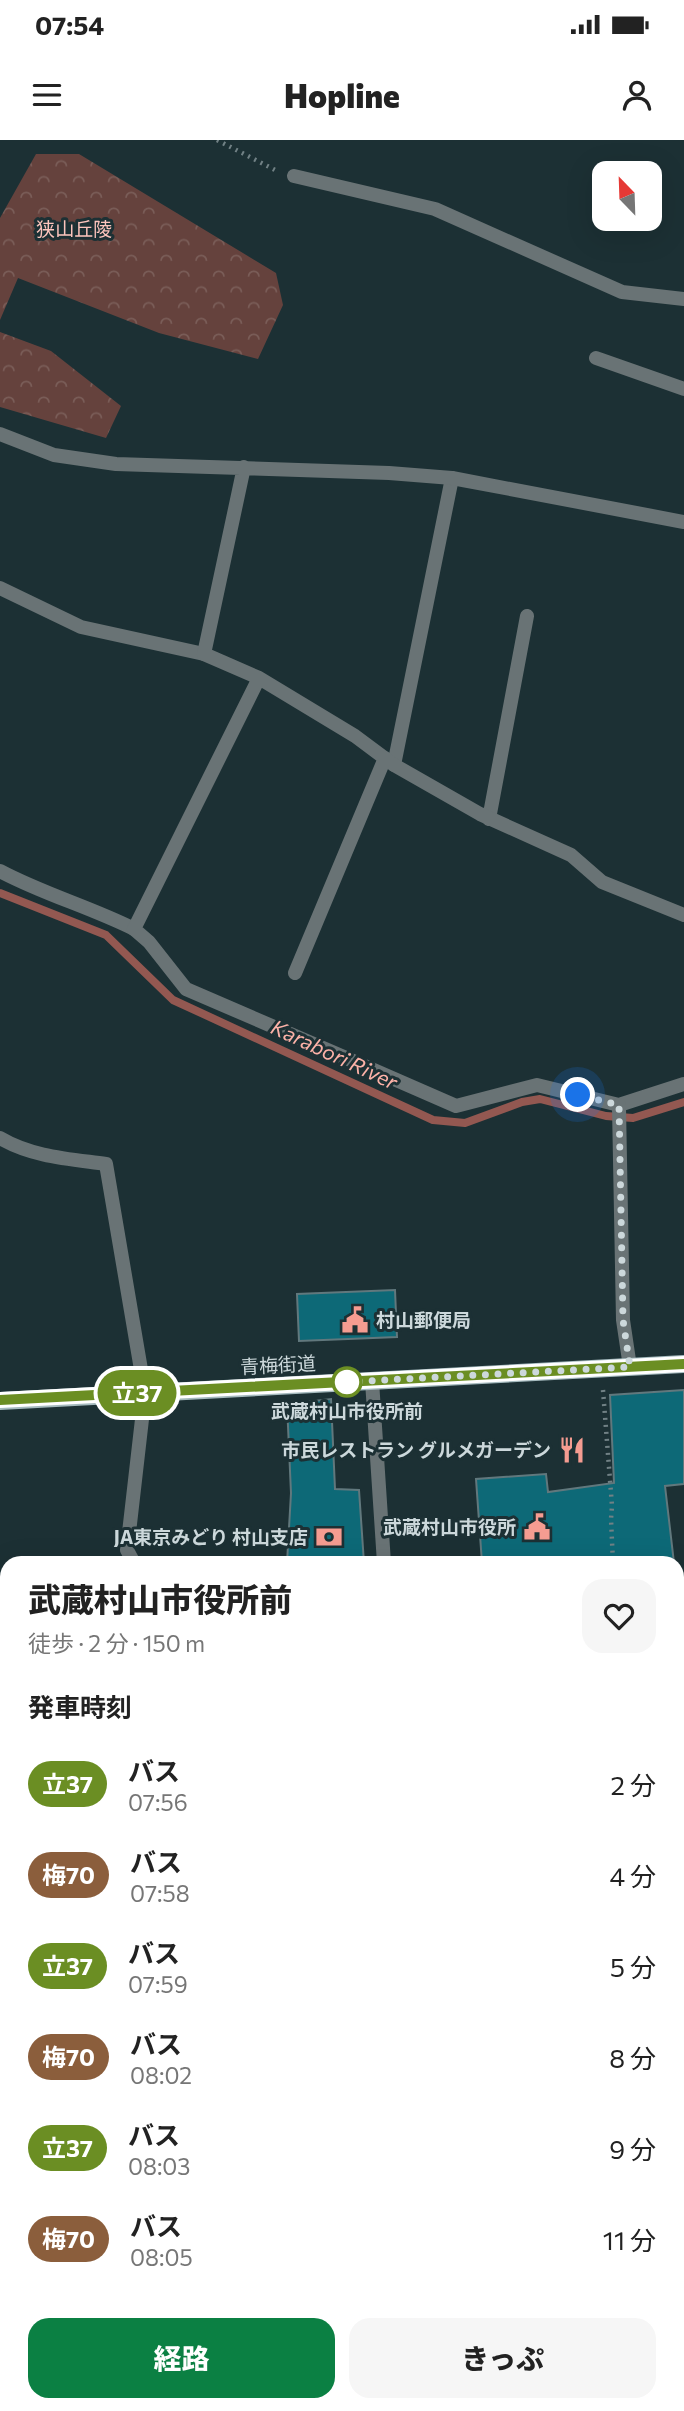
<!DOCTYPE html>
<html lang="ja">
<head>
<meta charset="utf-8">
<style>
  :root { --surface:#fff; --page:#f6f6f6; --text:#222; --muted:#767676; --accent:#0b8043 }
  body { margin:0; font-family:Commissioner,"Noto Sans JP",sans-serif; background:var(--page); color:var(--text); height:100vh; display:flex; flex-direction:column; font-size:26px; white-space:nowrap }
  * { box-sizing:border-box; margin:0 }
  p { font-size:23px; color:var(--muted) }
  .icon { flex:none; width:38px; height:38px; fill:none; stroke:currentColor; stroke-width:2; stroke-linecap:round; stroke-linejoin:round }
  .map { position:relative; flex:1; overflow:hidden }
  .sheet { position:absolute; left:0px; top:1416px; width:684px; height:856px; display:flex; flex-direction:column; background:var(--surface); border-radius:21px 21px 0 0; box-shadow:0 7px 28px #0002 }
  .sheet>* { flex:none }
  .badge { padding:0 14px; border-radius:23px; font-size:24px; line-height:46px }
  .needle { width:46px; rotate:337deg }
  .tools { position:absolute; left:592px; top:21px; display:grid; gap:14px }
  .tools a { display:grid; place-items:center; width:70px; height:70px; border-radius:14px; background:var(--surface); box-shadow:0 7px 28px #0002; font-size:35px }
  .you { position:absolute; width:35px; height:35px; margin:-18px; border:5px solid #fff; border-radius:50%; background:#1a73e8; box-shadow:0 0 0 10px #1a73e833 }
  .map>.badge { position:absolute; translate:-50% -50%; box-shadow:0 0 0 4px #fff }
  h2 { padding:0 28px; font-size:26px; line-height:63px }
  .round { display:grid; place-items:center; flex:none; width:74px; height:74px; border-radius:21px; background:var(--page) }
  .overview { display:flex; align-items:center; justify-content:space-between; height:119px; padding:0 28px }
  h1 { font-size:33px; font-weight:800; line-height:52px }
  .action { display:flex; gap:14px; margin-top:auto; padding:14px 28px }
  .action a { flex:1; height:80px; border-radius:21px; background:var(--accent); color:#fff; font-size:28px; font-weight:800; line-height:80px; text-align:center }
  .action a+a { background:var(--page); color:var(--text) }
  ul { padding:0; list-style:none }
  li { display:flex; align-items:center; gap:21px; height:91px; padding:0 28px }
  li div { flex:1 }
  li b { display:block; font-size:26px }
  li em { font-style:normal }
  li .badge { min-width:77px; font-weight:700; text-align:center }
  .status { display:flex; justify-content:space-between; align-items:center; height:49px; padding:0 35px; background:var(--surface); direction:ltr }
  .status svg { height:19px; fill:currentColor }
  header { display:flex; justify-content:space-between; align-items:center; height:91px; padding:0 28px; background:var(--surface); font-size:32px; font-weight:800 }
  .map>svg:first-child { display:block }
  .forest { fill:url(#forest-crowns) }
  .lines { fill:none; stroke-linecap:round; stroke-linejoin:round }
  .stream { stroke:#935851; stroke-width:8 }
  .building { fill:#0d6977; stroke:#61787d; stroke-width:2 }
  .path { stroke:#718185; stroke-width:4.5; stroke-dasharray:2 5; stroke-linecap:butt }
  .service { stroke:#697375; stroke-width:14 }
  .minor { stroke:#697375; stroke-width:14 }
  .tertiary { stroke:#697375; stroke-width:14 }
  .primary { stroke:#a5babe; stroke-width:18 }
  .line-casing { stroke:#fff; stroke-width:16 }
  .line { stroke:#6b8e23; stroke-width:10 }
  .walk { stroke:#ccd8db; stroke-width:7; stroke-dasharray:0 12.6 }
  .stop-dot { fill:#fff; stroke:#6b8e23; stroke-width:3.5 }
  .labels { text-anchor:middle; stroke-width:6; stroke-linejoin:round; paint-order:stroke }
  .park-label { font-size:19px; fill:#fcc4bc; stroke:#1c3034 }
  .poi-label { font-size:19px; font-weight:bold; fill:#ccd8db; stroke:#1c3034; text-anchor:end }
  .street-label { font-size:19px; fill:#ccd8db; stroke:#1c3034 }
  .stop-label { font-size:19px; font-weight:bold; fill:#ccd8db; stroke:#1c3034 }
  .water-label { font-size:21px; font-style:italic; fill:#fcb2a8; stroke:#1c3034 }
</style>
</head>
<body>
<div class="status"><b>07:54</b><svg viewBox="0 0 49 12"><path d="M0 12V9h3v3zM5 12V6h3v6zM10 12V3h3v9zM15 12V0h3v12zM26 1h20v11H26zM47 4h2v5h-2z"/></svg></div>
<header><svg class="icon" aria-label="menu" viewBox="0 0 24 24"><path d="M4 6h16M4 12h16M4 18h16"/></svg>Hopline<svg class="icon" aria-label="person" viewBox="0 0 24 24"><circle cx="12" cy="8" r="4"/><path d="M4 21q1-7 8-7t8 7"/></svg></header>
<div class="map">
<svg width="684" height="2271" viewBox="0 0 684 2271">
  <defs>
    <pattern id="forest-crowns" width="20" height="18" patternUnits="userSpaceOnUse" patternTransform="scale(1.75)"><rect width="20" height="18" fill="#65423d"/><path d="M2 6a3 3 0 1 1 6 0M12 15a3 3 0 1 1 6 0" fill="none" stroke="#7a5d58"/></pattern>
  </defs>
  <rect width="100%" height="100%" fill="#1c3034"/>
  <path class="forest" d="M36,14H79L276,133L283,165L258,219L159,193L18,138L0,180V78Z
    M0,192L51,211L121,266L106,298L0,267Z"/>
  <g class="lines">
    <path class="stream" d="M0,753L106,795L173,860L433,980L465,983L522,962L540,959L606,976L633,978L684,962"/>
  </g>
  <path class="building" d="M395,1150L397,1197L299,1201L297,1154Z
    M684,1250V1344L665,1346L674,1423H482L476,1339L546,1334L548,1352L614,1343L610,1255Z
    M331,1259L335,1349L359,1350L364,1423H287L291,1353L287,1264Z"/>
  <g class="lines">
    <path class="path" d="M217,0L277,31
      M603,1250L612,1366L611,1379L613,1423
      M677,1751L684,1750"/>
    <path class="service" d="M0,448L81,487L204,514
      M394,625L452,338
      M489,679L527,476
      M0,731C43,754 90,767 134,789
      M346,918L456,966L537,945L619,965L684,944
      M619,967L623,1180L630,1227
      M134,1423L127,1410L145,1253
      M23,2271L24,2264
      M288,2271L290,2264
      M379,2271L382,2264
      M528,2271L531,2264"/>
    <path class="minor" d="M294,36L435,69L622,152L684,159
      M596,218L684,249
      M0,294L54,315L116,324L389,333L452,338L684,382
      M244,327L204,514L259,538L355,596L394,625L480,674L571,715L602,742L684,775
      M259,538L134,789L149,802L186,849L346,918
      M295,833L385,618
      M619,965V967
      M0,998C32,1017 70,1019 106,1024L145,1253
      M178,2271L180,2264"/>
    <path class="tertiary" d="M372,1241L384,1423
      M0,1823L7,1825
      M677,2167L684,2171"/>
    <path class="primary" d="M0,1261L684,1224"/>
  </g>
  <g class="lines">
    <g class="line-casing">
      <path id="line" d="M0,1260L684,1224"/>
    </g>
    <use href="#line" class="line"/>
    <path class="walk" d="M347,1242L630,1227L623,1180L619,965L578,955"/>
  </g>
  <defs>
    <g id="civic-bare" transform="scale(2.1)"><path d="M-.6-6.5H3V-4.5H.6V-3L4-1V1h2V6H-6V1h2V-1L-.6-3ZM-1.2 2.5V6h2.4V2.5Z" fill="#f59c91" stroke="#1c3034" stroke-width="2.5" paint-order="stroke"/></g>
    <g id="restaurant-bare" transform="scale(2.1)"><path d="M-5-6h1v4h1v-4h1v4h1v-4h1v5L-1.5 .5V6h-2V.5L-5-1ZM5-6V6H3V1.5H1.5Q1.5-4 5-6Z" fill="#f59c91" stroke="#1c3034" stroke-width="2.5" paint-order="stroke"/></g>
    <g id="bank-bare" transform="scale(2.1)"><path d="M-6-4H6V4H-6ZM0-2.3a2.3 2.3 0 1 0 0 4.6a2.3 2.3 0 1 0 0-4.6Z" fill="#f59c91" stroke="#1c3034" stroke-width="2.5" paint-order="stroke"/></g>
  </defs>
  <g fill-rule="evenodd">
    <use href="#civic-bare" x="355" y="1180"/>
    <use href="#restaurant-bare" x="572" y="1310"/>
    <use href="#civic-bare" x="537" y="1387"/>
    <use href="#bank-bare" x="329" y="1397"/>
  </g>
  <circle class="stop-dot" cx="347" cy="1242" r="14"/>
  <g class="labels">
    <g class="park-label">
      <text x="74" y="96">狭山丘陵</text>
    </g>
    <g class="poi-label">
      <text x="376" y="1187" text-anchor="start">村山郵便局</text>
      <text x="551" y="1317">市民レストラン グルメガーデン</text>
      <text x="516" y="1394">武蔵村山市役所</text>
      <text x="308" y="1404">JA東京みどり 村山支店</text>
    </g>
    <g class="street-label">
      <text transform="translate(278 1225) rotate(-3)" y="7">青梅街道</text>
    </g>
    <g class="stop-label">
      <text x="347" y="1278">武蔵村山市役所前</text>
    </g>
    <g class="water-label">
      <text transform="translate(334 915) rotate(25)" y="7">Karabori River</text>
    </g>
  </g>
</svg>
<div class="tools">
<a><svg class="needle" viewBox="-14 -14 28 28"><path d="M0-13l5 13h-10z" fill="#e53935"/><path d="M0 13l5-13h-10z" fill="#767676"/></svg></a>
</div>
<div class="you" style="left:578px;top:955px"></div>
<b class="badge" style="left:137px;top:1253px;background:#6b8e23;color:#fff">立37</b>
<section class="sheet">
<div class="overview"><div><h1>武蔵村山市役所前</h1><p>徒歩 · 2 分 · 150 m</p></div><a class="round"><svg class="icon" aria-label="heart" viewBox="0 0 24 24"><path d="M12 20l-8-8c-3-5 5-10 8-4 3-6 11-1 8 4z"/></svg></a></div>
<h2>発車時刻</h2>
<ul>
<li><span class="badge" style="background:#6b8e23;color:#fff">立37</span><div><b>バス</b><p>07:56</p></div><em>2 分</em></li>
<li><span class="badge" style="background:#8b5e3c;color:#fff">梅70</span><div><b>バス</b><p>07:58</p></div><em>4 分</em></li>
<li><span class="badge" style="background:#6b8e23;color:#fff">立37</span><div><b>バス</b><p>07:59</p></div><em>5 分</em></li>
<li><span class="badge" style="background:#8b5e3c;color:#fff">梅70</span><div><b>バス</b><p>08:02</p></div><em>8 分</em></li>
<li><span class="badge" style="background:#6b8e23;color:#fff">立37</span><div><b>バス</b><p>08:03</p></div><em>9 分</em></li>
<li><span class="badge" style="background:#8b5e3c;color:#fff">梅70</span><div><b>バス</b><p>08:05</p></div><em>11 分</em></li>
</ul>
<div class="action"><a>経路</a><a>きっぷ</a></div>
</section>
</div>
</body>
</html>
